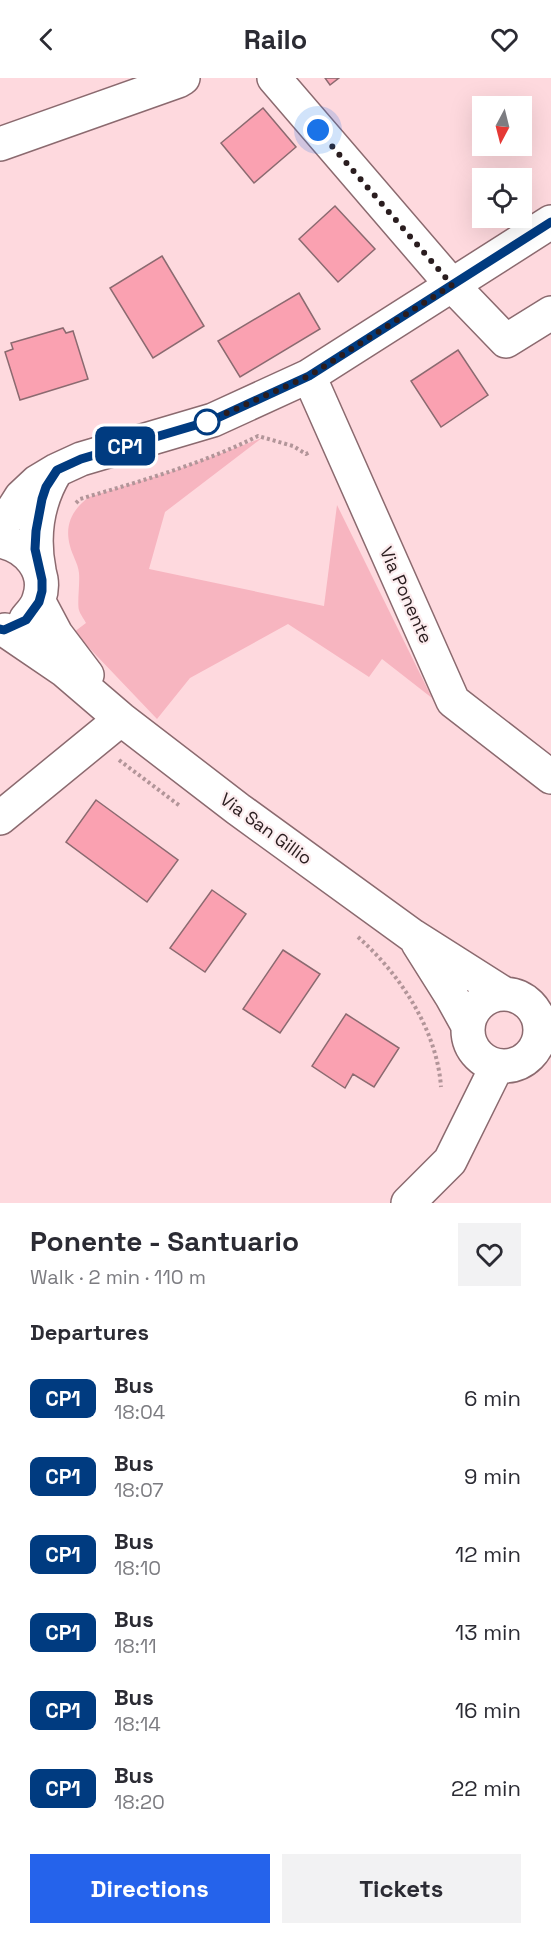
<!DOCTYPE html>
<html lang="en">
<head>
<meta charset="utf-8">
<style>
  :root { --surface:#fff; --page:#f2f2f3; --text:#2b2b33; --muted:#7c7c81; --accent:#2563eb }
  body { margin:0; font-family:"Space Grotesk",sans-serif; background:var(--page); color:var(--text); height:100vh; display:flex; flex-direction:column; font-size:22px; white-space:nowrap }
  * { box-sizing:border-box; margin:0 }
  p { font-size:20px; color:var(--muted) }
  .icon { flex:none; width:33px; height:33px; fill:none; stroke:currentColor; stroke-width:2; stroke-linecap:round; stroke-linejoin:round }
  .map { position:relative; height:1125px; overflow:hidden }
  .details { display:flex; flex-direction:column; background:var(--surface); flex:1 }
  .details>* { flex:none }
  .badge { padding:0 12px; border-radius:9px; font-size:21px; line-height:39px }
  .needle { width:39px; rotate:187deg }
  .tools { position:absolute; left:472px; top:18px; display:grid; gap:12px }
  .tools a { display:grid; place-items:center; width:60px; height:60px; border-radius:0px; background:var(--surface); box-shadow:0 6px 24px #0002; font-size:30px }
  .you { position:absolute; width:30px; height:30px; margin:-15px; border:4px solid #fff; border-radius:50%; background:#1a73e8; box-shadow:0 0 0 9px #1a73e833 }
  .map>.badge { position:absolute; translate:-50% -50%; box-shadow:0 0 0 3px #fff }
  h2 { padding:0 30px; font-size:22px; line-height:54px }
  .round { display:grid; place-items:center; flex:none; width:63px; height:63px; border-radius:0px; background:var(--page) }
  .overview { display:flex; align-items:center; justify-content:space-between; height:102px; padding:0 30px }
  h1 { font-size:28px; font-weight:600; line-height:45px }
  .cta { display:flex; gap:12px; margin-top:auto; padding:12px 30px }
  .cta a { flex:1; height:69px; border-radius:0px; background:var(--accent); color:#fff; font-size:24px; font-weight:600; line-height:69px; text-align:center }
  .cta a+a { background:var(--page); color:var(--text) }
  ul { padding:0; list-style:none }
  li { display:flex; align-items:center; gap:18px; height:78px; padding:0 30px }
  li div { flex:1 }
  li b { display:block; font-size:22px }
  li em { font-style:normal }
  li .badge { min-width:66px; font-weight:700; text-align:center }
  header { display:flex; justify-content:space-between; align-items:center; height:78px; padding:0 30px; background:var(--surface); font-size:27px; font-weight:600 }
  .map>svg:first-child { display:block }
  .green { fill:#f7b5c0 }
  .building { fill:#faa1b1; stroke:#8b6a70; stroke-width:1.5 }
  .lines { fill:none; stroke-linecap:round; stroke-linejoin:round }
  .minor-casing { stroke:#8b6a6f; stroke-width:36 }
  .path { stroke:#b29599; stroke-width:4; stroke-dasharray:3 3; stroke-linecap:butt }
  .minor { stroke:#fff; stroke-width:33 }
  .line-casing { stroke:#fff; stroke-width:14 }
  .line { stroke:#003b80; stroke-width:9 }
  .walk { stroke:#2a1d1f; stroke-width:6; stroke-dasharray:0 10.8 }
  .stop-dot { fill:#fff; stroke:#003b80; stroke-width:3 }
  .labels { text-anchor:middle; stroke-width:4.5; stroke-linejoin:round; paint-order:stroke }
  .street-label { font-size:18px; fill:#2a1d1f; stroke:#fcecee }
</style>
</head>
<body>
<header><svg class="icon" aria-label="back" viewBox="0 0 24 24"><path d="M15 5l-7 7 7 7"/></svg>Railo<svg class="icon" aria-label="heart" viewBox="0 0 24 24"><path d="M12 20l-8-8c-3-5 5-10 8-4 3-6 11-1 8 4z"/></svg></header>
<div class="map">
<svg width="551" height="1125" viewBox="0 0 551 1125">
  <rect width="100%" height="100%" fill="#fed9de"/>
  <path class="green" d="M262,360L165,434L149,491L324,528L337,427L432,620L382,581L369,599L288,546L190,600L157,641L74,554L86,545C84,541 80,536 79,532C77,526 80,505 79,495C78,485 72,477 70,468C64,446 73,431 89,419L176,392Z"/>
  <path class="building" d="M325,0H339L330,7Z
    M263,30L296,69L254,105L221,65Z
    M335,128L375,171L338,204L299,161Z
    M162,178L204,248L153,280L110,210Z
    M299,215L320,251L240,299L218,263Z
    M63,250L66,255L73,253L88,301L20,322L5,274L13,271L11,265Z
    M458,272L488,317L441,349L411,303Z
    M96,722L178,782L147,824L66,764Z
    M212,812L246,836L205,894L170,870Z
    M283,872L320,896L280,955L243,931Z
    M346,936L399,970L374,1009L353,996L345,1010L312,988Z"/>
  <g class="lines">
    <g class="minor-casing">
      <path id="minor" d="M274,0L452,207L506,263L551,235
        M0,66L178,3L183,0
        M309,298L453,623L551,699
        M0,452L21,419L37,404L57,392L81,381L213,342L309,298L551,144
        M0,463C27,468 49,493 39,521C37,529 31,535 26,541
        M39,492C32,456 37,424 56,393
        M39,524L56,556L87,597
        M5,552L65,593L121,641L238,731L413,858L503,915
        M0,740L121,641
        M418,865L452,919L467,946
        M468 952a36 36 0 1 1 72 0a36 36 0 1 1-72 0Z
        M408,1125L450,1083L497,988"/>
    </g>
    <path class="path" d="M76,425L80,421C141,403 202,386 258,358L293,368L306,376L310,374
      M119,682L180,728
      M358,859C400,896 437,952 441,1009"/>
    <use href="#minor" class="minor"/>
  </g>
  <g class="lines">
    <g class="line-casing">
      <path id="line" d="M0,551L4,552L26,542L39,524L42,513V502L35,471L36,453L42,421L46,409L57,392L81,381L213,342L309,298L551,144"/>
    </g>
    <use href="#line" class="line"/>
    <path class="walk" d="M207,344L309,298L452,207L318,52"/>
  </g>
  <circle class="stop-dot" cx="207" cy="344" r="12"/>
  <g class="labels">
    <g class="street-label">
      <text transform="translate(406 517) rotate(66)" y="6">Via Ponente</text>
      <text transform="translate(266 751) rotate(36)" y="6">Via San Gillio</text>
    </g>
  </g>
</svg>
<div class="tools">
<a><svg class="needle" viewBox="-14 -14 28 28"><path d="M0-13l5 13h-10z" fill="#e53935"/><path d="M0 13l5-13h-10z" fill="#7c7c81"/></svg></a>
<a><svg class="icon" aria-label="locate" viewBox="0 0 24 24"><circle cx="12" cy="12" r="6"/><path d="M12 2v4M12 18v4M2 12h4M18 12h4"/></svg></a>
</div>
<div class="you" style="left:318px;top:52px"></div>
<b class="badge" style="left:125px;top:368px;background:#003b80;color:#fff">CP1</b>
</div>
<section class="details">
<div class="overview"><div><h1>Ponente - Santuario</h1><p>Walk · 2 min · 110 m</p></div><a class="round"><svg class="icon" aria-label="heart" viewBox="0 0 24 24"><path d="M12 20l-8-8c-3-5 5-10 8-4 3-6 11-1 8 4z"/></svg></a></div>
<h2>Departures</h2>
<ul>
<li><span class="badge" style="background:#003b80;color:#fff">CP1</span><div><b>Bus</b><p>18:04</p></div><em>6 min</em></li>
<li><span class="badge" style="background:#003b80;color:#fff">CP1</span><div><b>Bus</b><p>18:07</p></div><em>9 min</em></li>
<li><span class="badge" style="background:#003b80;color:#fff">CP1</span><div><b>Bus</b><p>18:10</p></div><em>12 min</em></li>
<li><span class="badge" style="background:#003b80;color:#fff">CP1</span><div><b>Bus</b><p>18:11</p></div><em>13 min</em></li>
<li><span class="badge" style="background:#003b80;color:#fff">CP1</span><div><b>Bus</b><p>18:14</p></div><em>16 min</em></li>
<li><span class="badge" style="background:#003b80;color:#fff">CP1</span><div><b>Bus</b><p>18:20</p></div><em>22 min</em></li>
</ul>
<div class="cta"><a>Directions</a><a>Tickets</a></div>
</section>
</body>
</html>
